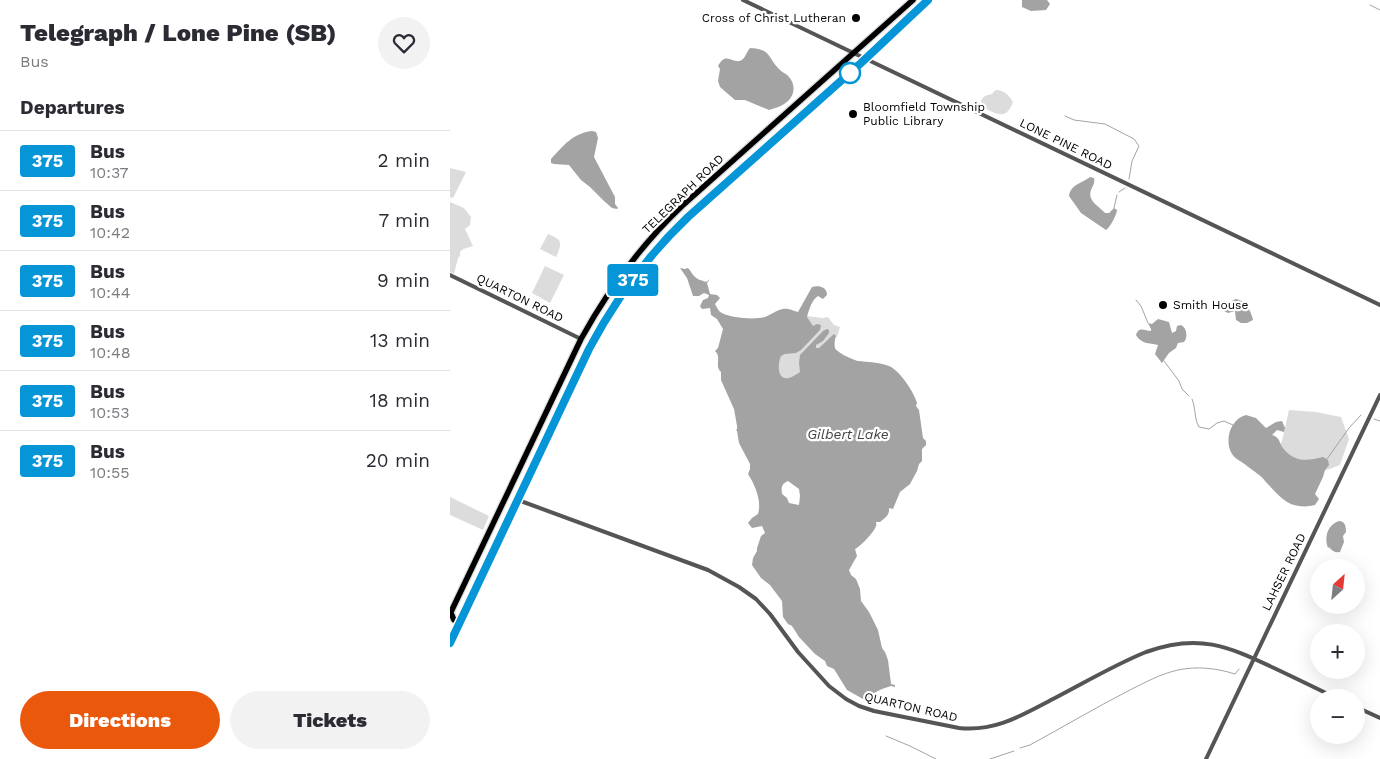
<!DOCTYPE html>
<html lang="en">
<head>
<meta charset="utf-8">
<style>
  :root { --surface:#fff; --page:#f2f2f3; --text:#2b2b33; --muted:#7c7c81; --line:#e1e1e2; --accent:#ea580c }
  body { margin:0; font-family:"Work Sans",sans-serif; background:var(--page); color:var(--text); height:100vh; display:flex; flex-direction:column; font-size:19px; white-space:nowrap }
  * { box-sizing:border-box; margin:0 }
  p { font-size:16px; color:var(--muted) }
  .icon { flex:none; width:28px; height:28px; fill:none; stroke:currentColor; stroke-width:2; stroke-linecap:round; stroke-linejoin:round }
  .map { position:relative; flex:1; overflow:hidden }
  .sheet { display:flex; flex-direction:column; background:var(--surface); width:450px }
  .sheet>* { flex:none }
  .badge { padding:0 10px; border-radius:4px; font-size:18px; line-height:32px }
  .needle { width:32px; rotate:27deg }
  .controls { position:absolute; left:860px; top:559px; display:grid; gap:10px }
  .controls a { display:grid; place-items:center; width:55px; height:55px; border-radius:50%; background:var(--surface); box-shadow:0 5px 20px #0002; font-size:25px }
  .map>.badge { position:absolute; translate:-50% -50%; box-shadow:0 0 0 2px #fff }
  h2 { padding:0 20px; font-size:19px; line-height:45px }
  .round { display:grid; place-items:center; flex:none; width:52px; height:52px; border-radius:26px; background:var(--page) }
  .head { display:flex; align-items:center; justify-content:space-between; height:85px; padding:0 20px }
  h1 { font-size:24px; font-weight:800; line-height:38px }
  .action { display:flex; gap:10px; margin-top:auto; padding:10px 20px }
  .action a { flex:1; height:58px; border-radius:30px; background:var(--accent); color:#fff; font-size:20px; font-weight:800; line-height:58px; text-align:center }
  .action a+a { background:var(--page); color:var(--text) }
  ul { padding:0; list-style:none }
  li { display:flex; align-items:center; gap:15px; height:60px; padding:0 20px; border-top:1px solid var(--line) }
  li div { flex:1 }
  li b { display:block; font-size:19px }
  li em { font-style:normal }
  li .badge { min-width:55px; font-weight:700; text-align:center }
  main { display:flex; flex:1; min-height:0 }
  .map>svg:first-child { display:block }
  .green { fill:#dcdcdc }
  .water { fill:#a3a3a3; fill-rule:evenodd }
  .lines { fill:none; stroke-linecap:round; stroke-linejoin:round }
  .stream { stroke:#a3a3a3; stroke-width:1 }
  .trunk-casing { stroke:#dbdbdb; stroke-width:8 }
  .tertiary { stroke:#555; stroke-width:4 }
  .trunk { stroke:#000; stroke-width:5.5 }
  .line-casing { stroke:#fff; stroke-width:11 }
  .line { stroke:#0696d7; stroke-width:8 }
  .poi-dot { fill:#000; stroke:#fff; stroke-width:2 }
  .stop-dot { fill:#fff; stroke:#0696d7; stroke-width:2.5 }
  .labels { text-anchor:middle; stroke-width:4.5; stroke-linejoin:round; paint-order:stroke }
  .poi-label { font-size:12px; fill:#000; stroke:#fff; text-anchor:start }
  .street-label { font-size:12px; fill:#000; stroke:#fff }
  .water-label { font-size:14px; font-style:italic; fill:#444; stroke:#fff }
</style>
</head>
<body>
<main>
<section class="sheet">
<div class="head"><div><h1>Telegraph / Lone Pine (SB)</h1><p>Bus</p></div><a class="round"><svg class="icon" aria-label="heart" viewBox="0 0 24 24"><path d="M12 20l-8-8c-3-5 5-10 8-4 3-6 11-1 8 4z"/></svg></a></div>
<h2>Departures</h2>
<ul>
<li><span class="badge" style="background:#0696d7;color:#fff">375</span><div><b>Bus</b><p>10:37</p></div><em>2 min</em></li>
<li><span class="badge" style="background:#0696d7;color:#fff">375</span><div><b>Bus</b><p>10:42</p></div><em>7 min</em></li>
<li><span class="badge" style="background:#0696d7;color:#fff">375</span><div><b>Bus</b><p>10:44</p></div><em>9 min</em></li>
<li><span class="badge" style="background:#0696d7;color:#fff">375</span><div><b>Bus</b><p>10:48</p></div><em>13 min</em></li>
<li><span class="badge" style="background:#0696d7;color:#fff">375</span><div><b>Bus</b><p>10:53</p></div><em>18 min</em></li>
<li><span class="badge" style="background:#0696d7;color:#fff">375</span><div><b>Bus</b><p>10:55</p></div><em>20 min</em></li>
</ul>
<div class="action"><a>Directions</a><a>Tickets</a></div>
</section>
<div class="map">
<svg width="930" height="759" viewBox="0 0 930 759">
  <rect width="100%" height="100%" fill="#fff"/>
  <path class="green" d="M546,90C554,90 559,95 563,102C556,121 547,114 532,107L531,101C535,94 536,96 542,94C543,93 544,91 546,90Z
    M0,168L16,172L3,198L0,197Z
    M0,202L14,208L21,217L20,225L15,229L23,246L13,249L10,252V256L8,258L4,274L0,272Z
    M98,234C112,240 113,242 106,257L90,249Z
    M95,266L114,275L100,303L82,293Z
    M357,316L373,318L378,317L384,325L390,327L387,337L385,336L339,390L319,364Z
    M839,410L866,412L891,417L899,439L890,465L866,474L826,453L832,441Z
    M0,497L39,516L33,530L0,515Z"/>
  <path class="water" d="M572,0H597L600,4L596,10L581,11L572,7Z
    M300,48C322,49 317,58 330,70C333,73 337,74 339,77C347,86 344,98 334,104C330,107 324,108 319,110L295,100H285L270,87L268,81L270,69L268,66C277,49 284,67 293,59C296,56 297,51 300,48Z
    M142,131L146,132L148,138L144,157L165,197V204L168,208L167,209L162,208L154,201L140,187L131,180L119,165L104,164L101,163V159C113,146 123,133 142,131Z
    M640,177L644,178C645,184 643,185 641,190C637,201 649,206 655,213H659L664,208L667,210C667,214 660,228 656,230L631,213L619,196C621,184 631,184 640,177Z
    M230,268L235,269L238,268C241,271 242,274 244,276C248,280 251,280 256,282L260,279L257,283L260,294L267,295L270,298L265,304C267,307 268,311 272,313C281,318 305,320 315,317C321,315 326,310 333,309C340,308 342,311 348,312L362,287C369,285 377,287 377,295L373,299L368,296C362,300 359,309 357,317L363,326L367,324L371,325L370,330L351,350L346,353L335,354L331,356C328,362 326,381 339,378C342,377 347,374 350,372L349,363L350,355L373,331L377,329L379,330V333L373,341L366,345V348H369L384,334L386,336C385,339 384,344 385,348C386,352 403,360 408,361C418,362 429,362 439,366C450,371 464,392 467,403L466,406L469,410L473,438L476,441V445L472,449V461L469,464L467,471L460,484L450,492L443,509L439,508C440,515 435,518 430,522H426C426,523 427,525 426,526C425,531 410,547 405,549L407,556L399,570L401,575L406,579L410,589L411,601L419,612L428,630L432,648L435,652L438,660L441,684L445,685V687L441,686L432,689L426,692L420,699H413L397,690L384,669L377,666L375,661L365,654L349,637L342,626L338,624L333,617L332,601L320,585L311,578L302,565L303,558L307,551V548L311,536L315,533L312,526L302,528L298,523L302,518L308,514C312,501 305,485 298,474L300,469V464L289,443L287,431L286,430L287,429V426L284,409L271,380V372C264,366 272,357 265,351L268,348L273,329L267,319L261,315L260,308L252,309L250,306L253,300L258,298L259,295L254,293L249,296H243L237,278ZM338,481L349,489L350,496L349,505L339,503L337,498L332,494C331,486 332,484 338,481Z
    M786,299C796,301 801,311 803,320L797,323H791L786,320L785,311L778,313L772,310L771,306L773,302H779Z
    M708,319L719,322L722,333L726,331L727,326L731,325C737,328 738,337 734,342L728,343L726,348L719,353L712,363L705,354L708,345C699,343 691,344 686,335C689,326 695,331 701,331V329L698,323L702,324Z
    M796,415L806,418L816,428L826,422L832,421L835,428L834,432L827,430L822,435C829,437 829,441 832,447C844,463 857,461 873,457L878,460L879,465L875,470L873,477L865,494L869,499L865,505C858,507 848,507 841,504C831,500 823,489 815,481C811,475 803,471 797,466C793,462 785,459 782,454C774,441 780,419 796,415Z
    M889,521C895,521 896,526 896,532L893,536L894,542L890,552C885,553 882,551 879,547L878,548C874,538 877,525 889,521Z"/>
  <g class="lines">
    <path class="stream" d="M920,5L930,10
      M615,116L624,120L655,124L684,139L689,146L682,161L679,179
      M669,192L675,188
      M664,208L667,195
      M686,300L691,306L698,323
      M714,361L729,381L732,389L739,396
      M742,399C746,408 744,419 749,427L759,429L767,423L774,421L783,425
      M924,419L930,421
      M877,459L899,428L911,415
      M436,736L460,746L486,759
      M570,748L580,745C613,727 645,708 678,691C694,683 710,674 728,670C747,666 766,668 785,674L789,669
      M540,759L564,751"/>
    <g class="trunk-casing">
      <path id="trunk" d="M1,613L4,620L10,622
        M0,614L131,339C158,290 191,245 232,206L463,0
        M0,643L139,349C165,300 198,256 238,217L411,63L478,0"/>
    </g>
    <path class="tertiary" d="M293,0L930,305
      M0,275L131,339
      M68,500L258,570L289,587L306,599L320,614L348,652L379,686L396,699L409,706L424,711L509,728C546,732 572,715 603,699C634,683 664,665 696,652C748,633 778,646 824,668C845,678 866,688 886,698
      M906,707L930,718
      M756,759L930,395"/>
    <use href="#trunk" class="trunk"/>
  </g>
  <g class="lines">
    <g class="line-casing">
      <path id="line" d="M0,643L139,349C165,300 198,255 238,217L411,63L478,0"/>
    </g>
    <use href="#line" class="line"/>
  </g>
  <g class="poi-dot">
    <circle cx="406" cy="18" r="5"/>
    <circle cx="403" cy="114" r="5"/>
    <circle cx="713" cy="305" r="5"/>
  </g>
  <circle class="stop-dot" cx="400" cy="73" r="10"/>
  <g class="labels">
    <g class="poi-label">
      <text x="396" y="22" text-anchor="end">Cross of Christ Lutheran</text>
      <text x="413" y="111">Bloomfield Township<tspan x="413" dy="14">Public Library</tspan></text>
      <text x="723" y="309">Smith House</text>
    </g>
    <g class="street-label">
      <text transform="translate(616 144) rotate(26)" y="4">LONE PINE ROAD</text>
      <text transform="translate(233 194) rotate(-44)" y="4">TELEGRAPH ROAD</text>
      <text transform="translate(70 298) rotate(26)" y="4">QUARTON ROAD</text>
      <text transform="translate(834 572) rotate(-64)" y="4">LAHSER ROAD</text>
      <text transform="translate(461 707) rotate(13)" y="4">QUARTON ROAD</text>
    </g>
    <g class="water-label">
      <text x="398" y="439">Gilbert Lake</text>
    </g>
  </g>
</svg>
<div class="controls">
<a><svg class="needle" viewBox="-14 -14 28 28"><path d="M0-13l5 13h-10z" fill="#e53935"/><path d="M0 13l5-13h-10z" fill="#7c7c81"/></svg></a>
<a>+</a>
<a>−</a>
</div>
<b class="badge" style="left:183px;top:280px;background:#0696d7;color:#fff">375</b>
</div>
</main>
</body>
</html>
